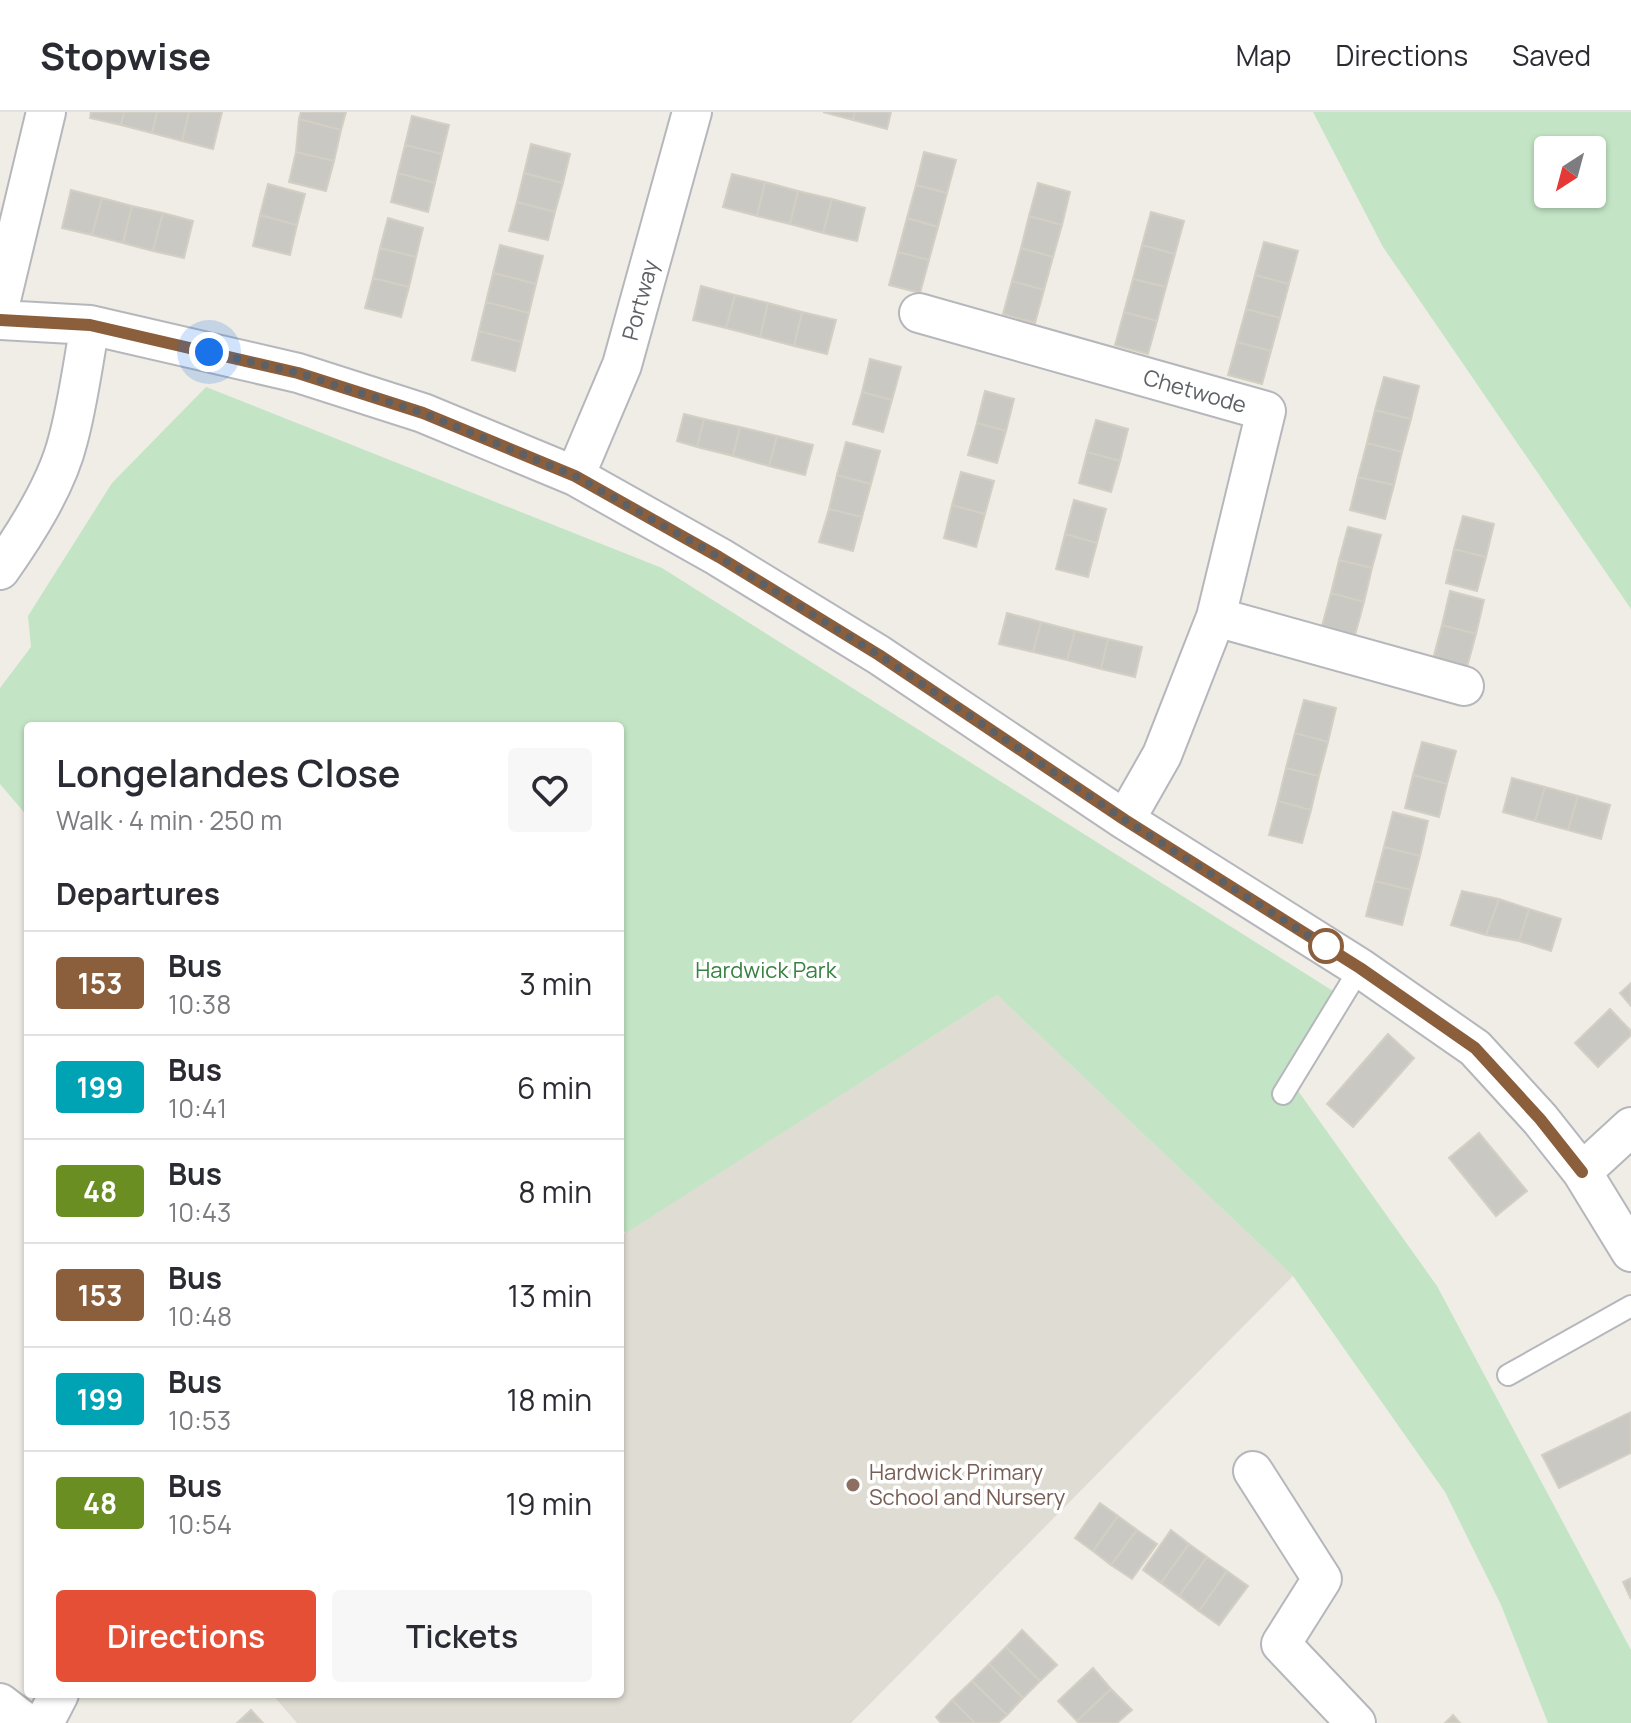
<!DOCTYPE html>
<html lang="en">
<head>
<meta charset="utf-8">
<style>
  :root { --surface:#fff; --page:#f7f7f7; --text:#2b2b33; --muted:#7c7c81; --line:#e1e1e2; --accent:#e44f36 }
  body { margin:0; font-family:Manrope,sans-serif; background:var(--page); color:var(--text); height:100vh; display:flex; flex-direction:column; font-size:30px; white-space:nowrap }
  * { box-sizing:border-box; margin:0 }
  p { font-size:26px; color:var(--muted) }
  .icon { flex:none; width:44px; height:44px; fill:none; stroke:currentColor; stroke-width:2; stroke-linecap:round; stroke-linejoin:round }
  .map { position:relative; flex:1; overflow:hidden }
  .drawer { position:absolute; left:24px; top:610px; width:600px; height:976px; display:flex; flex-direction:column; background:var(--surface); border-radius:8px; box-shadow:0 2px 6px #0004 }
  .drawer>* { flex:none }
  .badge { padding:0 16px; border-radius:6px; font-size:28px; line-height:52px }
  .needle { width:52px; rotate:216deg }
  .buttons { position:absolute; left:1534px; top:24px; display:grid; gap:16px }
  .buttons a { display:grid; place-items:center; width:72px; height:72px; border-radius:8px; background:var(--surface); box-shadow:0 2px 6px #0004; font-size:40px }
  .you { position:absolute; width:40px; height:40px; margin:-20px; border:6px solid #fff; border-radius:50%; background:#1a73e8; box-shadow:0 0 0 12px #1a73e833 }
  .map>.badge { position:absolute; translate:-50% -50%; box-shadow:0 0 0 4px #fff }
  h2 { padding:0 32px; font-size:30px; line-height:72px }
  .round { display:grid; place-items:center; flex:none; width:84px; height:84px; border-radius:8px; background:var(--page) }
  .headline { display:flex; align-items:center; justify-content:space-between; height:136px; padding:0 32px }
  h1 { font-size:38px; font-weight:600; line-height:60px }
  .cta { display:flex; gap:16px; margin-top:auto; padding:16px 32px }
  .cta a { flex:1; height:92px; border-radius:8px; background:var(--accent); color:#fff; font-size:32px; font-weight:600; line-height:92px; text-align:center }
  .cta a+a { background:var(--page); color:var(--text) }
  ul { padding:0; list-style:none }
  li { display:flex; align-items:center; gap:24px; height:104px; padding:0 32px; border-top:2px solid var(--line) }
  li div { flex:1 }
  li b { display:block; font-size:30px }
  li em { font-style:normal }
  li .badge { min-width:88px; font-weight:700; text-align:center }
  header { display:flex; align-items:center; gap:48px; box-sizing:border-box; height:112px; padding:0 40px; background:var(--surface); border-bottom:2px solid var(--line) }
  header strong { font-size:38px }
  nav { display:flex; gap:44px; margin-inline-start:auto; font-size:28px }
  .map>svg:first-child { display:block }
  .education { fill:#dfdcd3 }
  .green { fill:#c3e5c5; fill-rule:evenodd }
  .building { fill:#cac8c2; stroke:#d3cfc4; stroke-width:2 }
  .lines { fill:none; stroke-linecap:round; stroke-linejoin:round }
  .lane-casing { stroke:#b5b7bc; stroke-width:24 }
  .street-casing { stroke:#b5b7bc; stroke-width:42 }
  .lane { stroke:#fff; stroke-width:20 }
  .street { stroke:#fff; stroke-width:38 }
  .line-casing { stroke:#fff; stroke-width:18 }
  .line { stroke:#8b5e3c; stroke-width:12 }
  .walk { stroke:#5d6065; stroke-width:8; stroke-dasharray:0 14.4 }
  .stop-dot { fill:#fff; stroke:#8b5e3c; stroke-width:4 }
  .education-dot { fill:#8d6e63; stroke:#fff; stroke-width:3 }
  .labels { text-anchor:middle; stroke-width:7; stroke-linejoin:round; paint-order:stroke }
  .street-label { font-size:22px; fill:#5d6065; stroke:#fff }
  .park-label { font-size:22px; fill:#378240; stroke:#fff }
  .education-label { font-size:22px; fill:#785e54; stroke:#fff; text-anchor:start }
</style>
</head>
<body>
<header>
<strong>Stopwise</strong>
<nav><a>Map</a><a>Directions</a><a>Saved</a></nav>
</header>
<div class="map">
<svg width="1631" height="1611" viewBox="0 0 1631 1611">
  <rect width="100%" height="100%" fill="#efede5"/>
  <path class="education" d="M997,883L1293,1164L851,1611H297L272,1582H620V1124Z"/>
  <path class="green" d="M1313,0H1631V497L1383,135ZM1592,38V82H1548V38Z
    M206,275L662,456L1333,879L1291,969L1437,1174L1631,1538V1611H1548L1501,1493L1445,1380L1293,1164L997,883L626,1121L620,1115V614H28V705L0,672V576L31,535L28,504L112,371Z"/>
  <path class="building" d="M91,0H124L121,13L90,6Z
    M124,0H157L152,21L121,13Z
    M157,0H189L182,29L152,21Z
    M189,0H222L213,37L182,29Z
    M301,0H346L341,18L299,7Z
    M823,0H855L853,8Z
    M855,0H891L887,17L853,8Z
    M412,4L449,13L442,42L405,33Z
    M299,7L341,18L334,49L296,40Z
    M531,32L570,42L563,71L524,61Z
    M405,33L442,42L435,71L398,61Z
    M296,40L334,49L326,79L289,70Z
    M924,40L956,48L947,81L916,73Z
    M398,61L435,71L428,100L391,90Z
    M524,61L563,71L555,100L517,90Z
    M732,62L765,70L757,104L723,95Z
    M765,70L798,79L790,112L757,104Z
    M1038,71L1070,80L1062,113L1029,104Z
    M268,72L305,82L297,113L260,103Z
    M916,73L947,81L938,115L907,106Z
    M71,78L102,86L92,123L62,116Z
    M798,79L832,87L823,121L790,112Z
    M102,86L132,94L123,131L92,123Z
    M832,87L865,96L857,129L823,121Z
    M517,90L555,100L548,128L509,119Z
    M132,94L163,101L153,139L123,131Z
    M1151,100L1184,109L1175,142L1142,133Z
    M163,101L193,109L184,146L153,139Z
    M260,103L297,113L290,143L253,134Z
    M1029,104L1062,113L1053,145L1021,136Z
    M388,106L423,116L416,145L380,136Z
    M907,106L938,115L929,148L898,140Z
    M1264,130L1298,139L1289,172L1255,163Z
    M500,133L543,144L536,172L493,161Z
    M1142,133L1175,142L1166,175L1133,167Z
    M380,136L416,145L409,175L373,166Z
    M1021,136L1053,145L1044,178L1012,169Z
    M898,140L929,148L920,181L889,173Z
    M493,161L536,172L529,201L486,190Z
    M1255,163L1289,172L1280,206L1246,197Z
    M373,166L409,175L401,205L365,196Z
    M1133,167L1166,175L1157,209L1124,200Z
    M1012,169L1044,178L1035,211L1003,202Z
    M701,174L735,183L726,216L693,208Z
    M735,183L768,191L760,225L726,216Z
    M486,190L529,201L522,230L479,219Z
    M768,191L802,200L794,234L760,225Z
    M1246,197L1280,206L1271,239L1237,230Z
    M802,200L836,208L827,242L794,234Z
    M1124,200L1157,209L1148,242L1115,233Z
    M479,219L522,230L515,259L472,248Z
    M1237,230L1271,239L1262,272L1228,263Z
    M870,247L901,255L892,288L862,280Z
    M1384,265L1419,274L1411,307L1375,298Z
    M985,279L1014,287L1006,319L977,311Z
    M862,280L892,288L883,320L853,312Z
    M1375,298L1411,307L1402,340L1367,331Z
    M684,302L704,307L697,335L677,329Z
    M704,307L740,315L733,344L697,335Z
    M1096,308L1128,317L1120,349L1087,340Z
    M977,311L1006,319L997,351L968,343Z
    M740,315L777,324L769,354L733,344Z
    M777,324L813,333L805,363L769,354Z
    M846,330L880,339L871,372L837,363Z
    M1367,331L1402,340L1394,373L1358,365Z
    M1087,340L1120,349L1111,380L1079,371Z
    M961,360L994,369L985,402L952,393Z
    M837,363L871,372L862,405L829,397Z
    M1358,365L1394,373L1385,407L1350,398Z
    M1074,388L1106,397L1097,431L1065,422Z
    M952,393L985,402L976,435L944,426Z
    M829,397L862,405L853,439L819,430Z
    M1463,404L1494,412L1486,445L1454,437Z
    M1348,415L1381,423L1372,456L1339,448Z
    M1065,422L1097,431L1088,465L1056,457Z
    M1454,437L1486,445L1477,479L1446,471Z
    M1339,448L1372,456L1364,490L1331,481Z
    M1450,479L1484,488L1476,522L1442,513Z
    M1331,481L1364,490L1355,523L1322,514Z
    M1007,501L1041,510L1033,540L999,532Z
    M1041,510L1075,519L1067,548L1033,540Z
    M1442,513L1476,522L1467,555L1433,547Z
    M1075,519L1108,527L1101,557L1067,548Z
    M1108,527L1142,535L1135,565L1101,557Z
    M1304,588L1336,596L1328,630L1295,621Z
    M1295,621L1328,630L1319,664L1286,656Z
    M1422,630L1456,639L1447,672L1413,663Z
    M1286,656L1319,664L1311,698L1278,689Z
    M1413,663L1447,672L1439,705L1405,696Z
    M1512,666L1545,675L1535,709L1503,700Z
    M1545,675L1578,684L1568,718L1535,709Z
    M1578,684L1610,693L1601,727L1568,718Z
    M1278,689L1311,698L1302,731L1269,723Z
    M1393,700L1428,709L1420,744L1384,735Z
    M1384,735L1420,744L1411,778L1375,769Z
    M1375,769L1411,778L1402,813L1366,804Z
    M1462,779L1499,787L1486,823L1451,813Z
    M1499,787L1529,797L1519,829L1486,823Z
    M1529,797L1561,807L1551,839L1519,829Z
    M1631,871V894L1620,881Z
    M1610,897L1631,919V923L1598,955L1575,931Z
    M1388,922L1414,946L1353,1015L1327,992Z
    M1479,1021L1527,1079L1496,1104L1449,1046Z
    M1631,1300V1341L1559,1376L1542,1343Z
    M1100,1391L1118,1404L1093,1439L1075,1426Z
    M1118,1404L1137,1418L1111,1453L1093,1439Z
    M1137,1418L1157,1432L1132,1467L1111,1453Z
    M1171,1418L1189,1432L1161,1471L1143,1458Z
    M1189,1432L1207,1445L1179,1484L1161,1471Z
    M1207,1445L1227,1459L1199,1499L1179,1484Z
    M1227,1459L1248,1474L1219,1513L1199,1499Z
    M1631,1466V1487L1623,1470Z
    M1022,1518L1057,1553L1040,1569L1006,1535Z
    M1006,1535L1040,1569L1023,1586L989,1552Z
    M989,1552L1023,1586L1007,1603L972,1569Z
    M1093,1556L1111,1577L1077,1609L1058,1589Z
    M972,1569L1007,1603L998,1611H975L952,1588Z
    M1111,1577L1132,1598L1117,1611H1079L1077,1609Z
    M952,1588L975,1611H941L936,1605Z
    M251,1598L263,1611H237Z
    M1453,1603L1460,1611H1445Z"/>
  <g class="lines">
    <g class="lane-casing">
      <path id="lane" d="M1283,982L1360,856
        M1508,1263L1631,1194"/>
    </g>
    <g class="street-casing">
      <path id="street" d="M0,192L46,0
        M919,201L1266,299L1216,505L1162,643L1125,708
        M0,208L90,213L298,261L423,301L575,364L719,445L879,543L1125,708L1360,856L1475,936L1540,1007L1582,1060L1631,1140
        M575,364L622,253L692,0
        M0,458C26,421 57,373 68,328C78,291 83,251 90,213
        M1216,505L1464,574
        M1582,1060L1631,1015
        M1253,1359L1322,1467L1281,1532L1356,1611
        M0,1591L26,1611
        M44,1611L59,1582"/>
    </g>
    <use href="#lane" class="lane"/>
    <use href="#street" class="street"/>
  </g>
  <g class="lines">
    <g class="line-casing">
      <path id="line" d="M0,208L90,213L298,261L423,301L575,364L719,445L879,543L1125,708L1360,856L1475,936L1540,1007L1582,1060"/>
    </g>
    <use href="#line" class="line"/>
    <path class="walk" d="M209,240L298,261L423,301L575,364L719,445L879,543L1125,708L1334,840L1326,834"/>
  </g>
  <circle class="stop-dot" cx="1326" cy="834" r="16"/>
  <circle class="education-dot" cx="853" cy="1373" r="8"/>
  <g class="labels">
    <g class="street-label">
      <text transform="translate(640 188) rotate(-75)" y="8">Portway</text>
      <text transform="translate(1195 279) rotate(16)" y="8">Chetwode</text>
    </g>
    <g class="park-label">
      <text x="766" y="866">Hardwick Park</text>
    </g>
    <g class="education-label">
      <text x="869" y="1368">Hardwick Primary<tspan x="869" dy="25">School and Nursery</tspan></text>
    </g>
  </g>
</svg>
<div class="buttons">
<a><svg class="needle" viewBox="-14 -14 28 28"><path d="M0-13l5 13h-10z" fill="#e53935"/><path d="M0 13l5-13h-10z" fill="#7c7c81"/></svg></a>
</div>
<div class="you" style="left:209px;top:240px"></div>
<section class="drawer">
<div class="headline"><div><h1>Longelandes Close</h1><p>Walk · 4 min · 250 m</p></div><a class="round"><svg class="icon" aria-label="heart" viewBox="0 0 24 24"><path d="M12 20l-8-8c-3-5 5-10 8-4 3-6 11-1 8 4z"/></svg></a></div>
<h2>Departures</h2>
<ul>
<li><span class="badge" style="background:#8b5e3c;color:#fff">153</span><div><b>Bus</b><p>10:38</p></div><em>3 min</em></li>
<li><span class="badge" style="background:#00a3b4;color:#fff">199</span><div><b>Bus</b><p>10:41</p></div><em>6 min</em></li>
<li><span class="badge" style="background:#6b8e23;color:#fff">48</span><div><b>Bus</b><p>10:43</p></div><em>8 min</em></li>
<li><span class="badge" style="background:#8b5e3c;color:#fff">153</span><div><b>Bus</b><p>10:48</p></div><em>13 min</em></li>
<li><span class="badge" style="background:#00a3b4;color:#fff">199</span><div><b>Bus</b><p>10:53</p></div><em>18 min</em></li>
<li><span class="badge" style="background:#6b8e23;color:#fff">48</span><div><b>Bus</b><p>10:54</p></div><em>19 min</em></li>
</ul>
<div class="cta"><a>Directions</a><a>Tickets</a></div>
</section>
</div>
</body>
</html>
